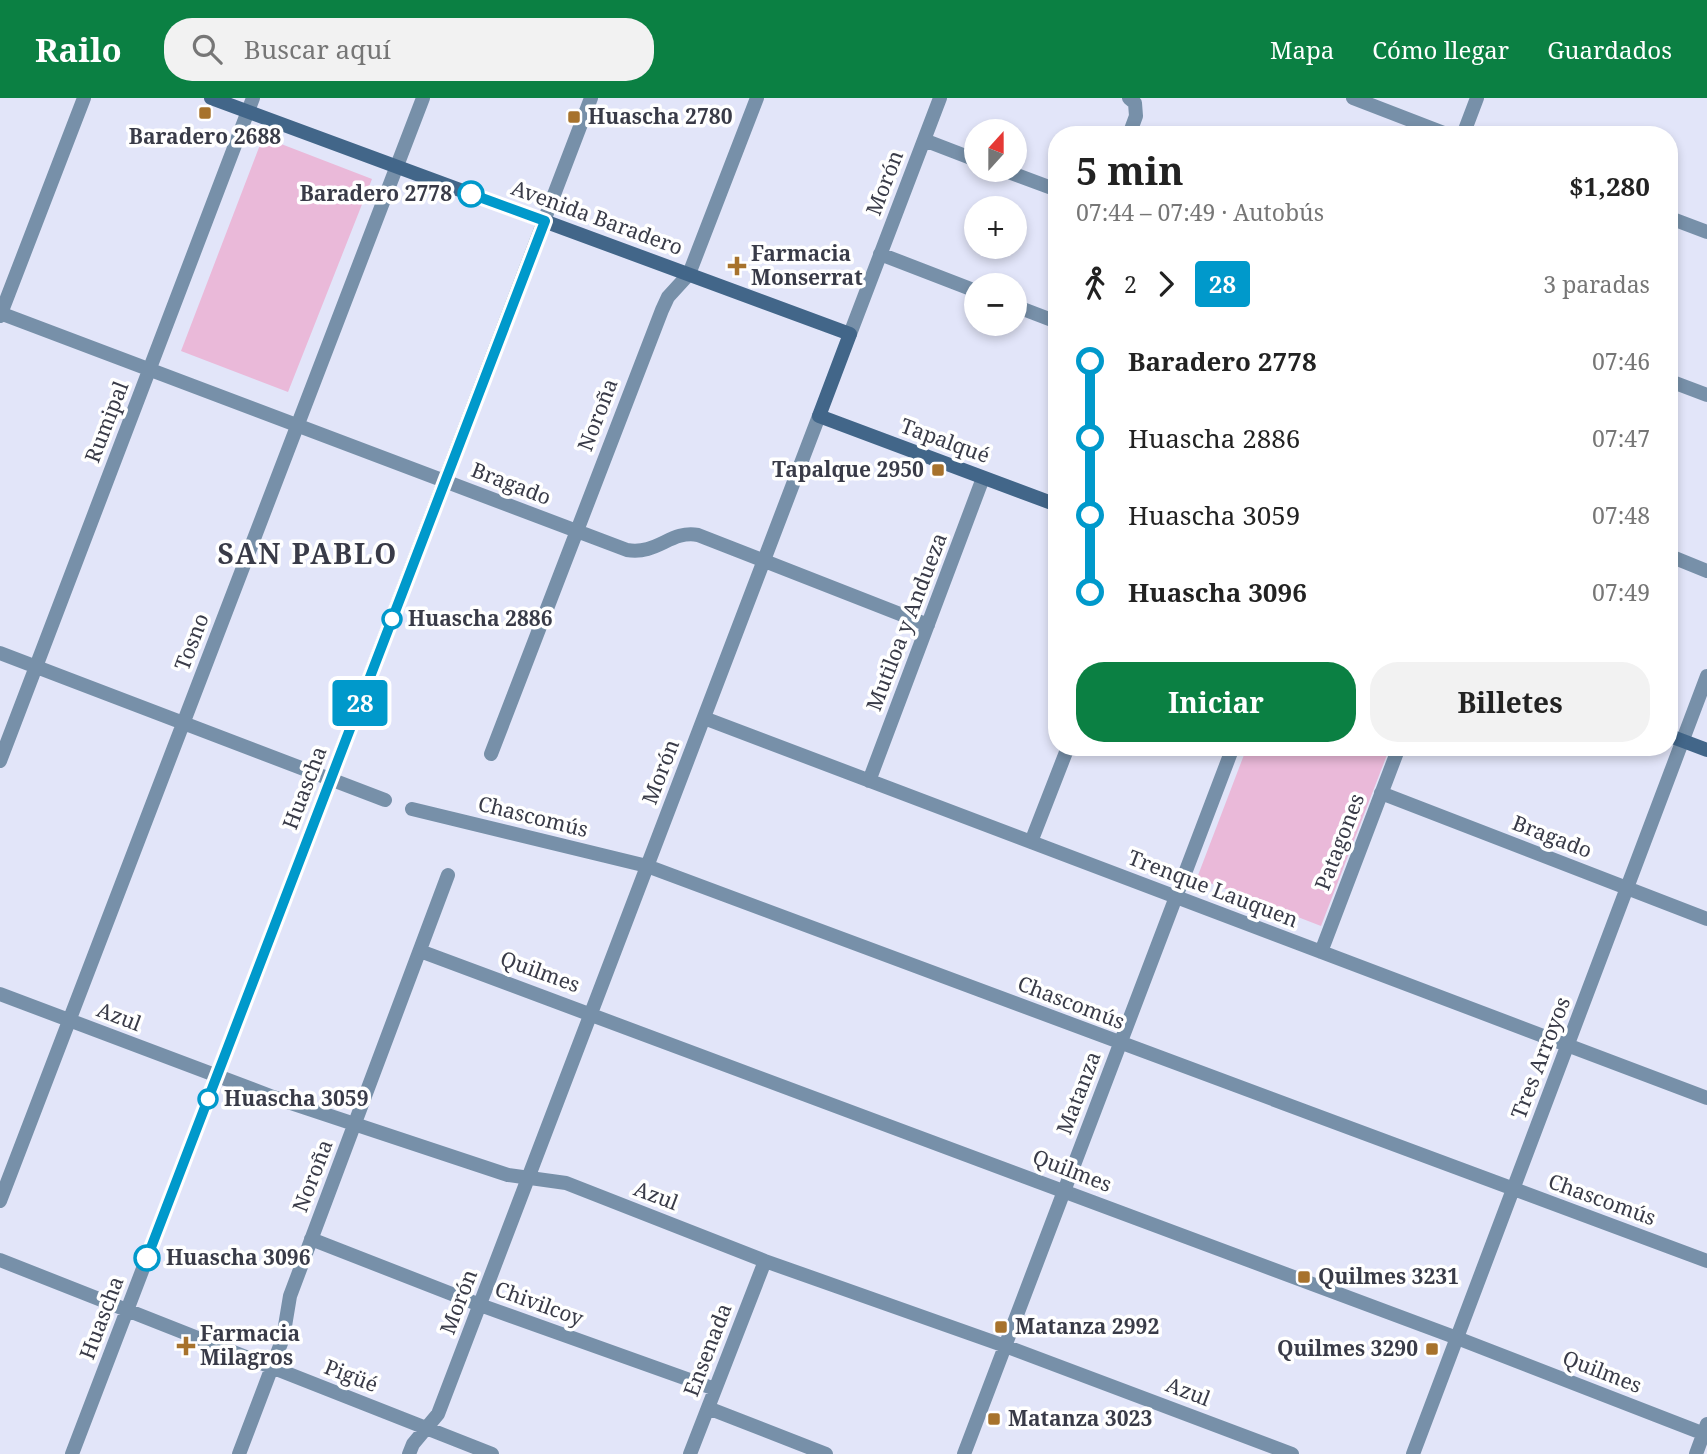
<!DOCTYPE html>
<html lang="es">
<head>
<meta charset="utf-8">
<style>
  :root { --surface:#fff; --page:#f2f2f2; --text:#222; --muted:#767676; --accent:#0b8043 }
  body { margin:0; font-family:"Noto Serif",serif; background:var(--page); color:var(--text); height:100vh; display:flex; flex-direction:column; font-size:26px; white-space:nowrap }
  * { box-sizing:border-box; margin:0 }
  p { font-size:23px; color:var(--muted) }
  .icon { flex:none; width:38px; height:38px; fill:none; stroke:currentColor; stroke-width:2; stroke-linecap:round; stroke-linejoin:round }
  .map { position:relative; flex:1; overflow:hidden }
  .panel { position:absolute; left:1048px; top:28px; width:630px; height:630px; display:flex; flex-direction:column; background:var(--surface); border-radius:28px; box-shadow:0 4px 10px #0003 }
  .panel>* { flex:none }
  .badge { padding:0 14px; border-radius:5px; font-size:24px; line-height:46px }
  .needle { width:46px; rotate:21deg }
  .buttons { position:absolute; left:964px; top:21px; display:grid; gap:14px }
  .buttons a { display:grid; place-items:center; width:63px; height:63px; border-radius:50%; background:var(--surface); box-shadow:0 4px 10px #0003; font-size:35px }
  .map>.badge { position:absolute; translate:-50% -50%; box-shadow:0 0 0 4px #fff }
  .legs { display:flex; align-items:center; gap:10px; height:77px; padding:0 28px; font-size:23px }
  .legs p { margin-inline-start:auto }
  .summary { display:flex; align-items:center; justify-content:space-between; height:119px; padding:0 28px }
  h1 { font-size:38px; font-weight:700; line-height:52px }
  .action { display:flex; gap:14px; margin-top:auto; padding:14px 28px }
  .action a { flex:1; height:80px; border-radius:28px; background:var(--accent); color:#fff; font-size:28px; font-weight:700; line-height:80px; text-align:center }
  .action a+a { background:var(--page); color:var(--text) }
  ul { padding:0 28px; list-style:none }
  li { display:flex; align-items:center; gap:24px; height:77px; font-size:26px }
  li i { display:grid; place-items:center; width:10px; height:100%; margin:0 9px; background:currentColor }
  li i::after { content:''; width:18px; height:18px; margin:-9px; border:5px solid; border-radius:50%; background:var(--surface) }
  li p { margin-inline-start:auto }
  li:first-child i { background:linear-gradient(#0000 50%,currentColor 0) }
  li:last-child i { background:linear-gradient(currentColor 50%,#0000 0) }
  header { display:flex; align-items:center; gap:42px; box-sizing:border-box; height:98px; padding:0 35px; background:var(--accent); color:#fff }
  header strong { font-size:33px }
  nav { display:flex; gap:38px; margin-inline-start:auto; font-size:24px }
  .search { width:490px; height:63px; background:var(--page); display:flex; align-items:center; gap:18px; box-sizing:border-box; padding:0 24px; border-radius:28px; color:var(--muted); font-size:26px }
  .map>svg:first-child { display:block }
  .green { fill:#eab9d9 }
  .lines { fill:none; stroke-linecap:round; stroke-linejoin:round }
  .minor { stroke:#7790a9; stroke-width:14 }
  .secondary { stroke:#426689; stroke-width:14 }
  .line-1-casing { stroke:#fff; stroke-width:16 }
  .line-1 { stroke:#0099cb; stroke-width:10 }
  .poi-dot { fill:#a7722c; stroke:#fff; stroke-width:2.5 }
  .stop-1-dot { fill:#fff; stroke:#0099cb; stroke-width:3.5 }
  .labels { text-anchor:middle; stroke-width:7; stroke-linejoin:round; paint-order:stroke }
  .poi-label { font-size:21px; font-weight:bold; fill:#393b48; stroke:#fff; text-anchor:start }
  .street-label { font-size:21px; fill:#393b48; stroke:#fff }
  .stop-label { font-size:21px; font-weight:bold; fill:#393b48; stroke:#fff; text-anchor:start }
  .district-label { font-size:28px; font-weight:bold; letter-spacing:2px; fill:#393b48; stroke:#fff }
</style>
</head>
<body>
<header>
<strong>Railo</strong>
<div class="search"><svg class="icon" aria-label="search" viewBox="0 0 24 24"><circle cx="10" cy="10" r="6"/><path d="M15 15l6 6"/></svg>Buscar aquí</div>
<nav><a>Mapa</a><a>Cómo llegar</a><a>Guardados</a></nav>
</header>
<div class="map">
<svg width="1707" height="1356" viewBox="0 0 1707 1356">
  <rect width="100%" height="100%" fill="#e2e5f9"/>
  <path class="green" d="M263,39L372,81L288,294L181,253Z
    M1247,649H1390L1321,828L1197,780Z"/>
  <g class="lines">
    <path class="minor" d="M1129,0L1135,5L1136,18L1129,37
      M1353,0L1449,37
      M1463,37L1477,0
      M924,42L976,62
      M1003,72L1057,92
      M1670,120L1707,134
      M880,156L976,193
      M1015,208L1057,224
      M0,215L627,452C658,457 670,432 698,437L928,527
      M0,218L84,0
      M850,236L940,0
      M1670,283L1707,297
      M1670,458L1707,473
      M0,555L385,702
      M704,620L1707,1000
      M491,656L662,212L668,199L689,176L757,0
      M0,663L253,0
      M869,683L983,380
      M1381,695L1707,821
      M412,711L647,768L1707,1163
      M1031,744L1068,649
      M420,853L1457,1240L1707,1337
      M1321,854L1399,649
      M0,896L273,999L508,1077L566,1085L765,1163L1005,1248L1292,1356
      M0,1103L423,0
      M311,1141L480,1207L715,1291
      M0,1162L492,1356
      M708,1310L826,1356
      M72,1356L591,0
      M239,1356L283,1240L290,1198L448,777
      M409,1356L413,1346L438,1316L819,318
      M690,1356L765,1163
      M964,1356L1233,649
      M1413,1356L1707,578
      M1696,1356L1707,1326"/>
    <path class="secondary" d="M211,0L850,236L819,318L1057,407
      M1670,638L1707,652"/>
  </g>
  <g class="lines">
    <g class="line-1-casing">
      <path id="line-1" d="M147,1160L545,123L471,96"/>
    </g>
    <use href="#line-1" class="line-1"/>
  </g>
  <g class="poi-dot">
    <rect x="198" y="8" width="14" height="14" rx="3.5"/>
    <rect x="567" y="12" width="14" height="14" rx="3.5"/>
    <path d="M733.5 157.5h7v7h7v7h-7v7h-7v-7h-7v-7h7z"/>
    <rect x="931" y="365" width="14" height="14" rx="3.5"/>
    <rect x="1297" y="1172" width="14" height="14" rx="3.5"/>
    <rect x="994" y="1222" width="14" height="14" rx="3.5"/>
    <path d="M182.5 1237.5h7v7h7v7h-7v7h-7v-7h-7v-7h7z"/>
    <rect x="1425" y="1244" width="14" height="14" rx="3.5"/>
    <rect x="987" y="1314" width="14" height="14" rx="3.5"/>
  </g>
  <g class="stop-1-dot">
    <circle cx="471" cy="96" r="12"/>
    <circle cx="392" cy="521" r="9"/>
    <circle cx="208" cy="1001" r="9"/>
    <circle cx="147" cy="1160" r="12"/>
  </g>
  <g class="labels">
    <g class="poi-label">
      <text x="588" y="26">Huascha 2780</text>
      <text x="205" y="46" text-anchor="middle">Baradero 2688</text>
      <text x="751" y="163">Farmacia<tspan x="751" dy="24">Monserrat</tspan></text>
      <text x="924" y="379" text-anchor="end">Tapalque 2950</text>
      <text x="1318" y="1186">Quilmes 3231</text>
      <text x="1015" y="1236">Matanza 2992</text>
      <text x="200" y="1243">Farmacia<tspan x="200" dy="24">Milagros</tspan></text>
      <text x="1418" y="1258" text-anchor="end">Quilmes 3290</text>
      <text x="1008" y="1328">Matanza 3023</text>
    </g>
    <g class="street-label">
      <text transform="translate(885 85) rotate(-69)" y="7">Morón</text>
      <text transform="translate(597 120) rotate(20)" y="7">Avenida Baradero</text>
      <text transform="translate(598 317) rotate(-69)" y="7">Noroña</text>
      <text transform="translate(107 324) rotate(-69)" y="7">Rumipal</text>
      <text transform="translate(945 343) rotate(20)" y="7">Tapalqué</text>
      <text transform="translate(511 386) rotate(21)" y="7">Bragado</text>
      <text transform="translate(907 524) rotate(-69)" y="7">Mutiloa y Andueza</text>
      <text transform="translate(192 544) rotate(-69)" y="7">Tosno</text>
      <text transform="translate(661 674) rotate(-69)" y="7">Morón</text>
      <text transform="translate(305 690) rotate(-69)" y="7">Huascha</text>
      <text transform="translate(533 719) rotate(14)" y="7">Chascomús</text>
      <text transform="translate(1552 739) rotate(21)" y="7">Bragado</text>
      <text transform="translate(1340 744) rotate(-69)" y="7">Patagones</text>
      <text transform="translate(1213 791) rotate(21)" y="7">Trenque Lauquen</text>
      <text transform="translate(540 874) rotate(20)" y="7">Quilmes</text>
      <text transform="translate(1071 905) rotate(21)" y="7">Chascomús</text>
      <text transform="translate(119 919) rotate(21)" y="7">Azul</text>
      <text transform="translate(1541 960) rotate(-69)" y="7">Tres Arroyos</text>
      <text transform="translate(1079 995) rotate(-69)" y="7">Matanza</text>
      <text transform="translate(1072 1073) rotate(21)" y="7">Quilmes</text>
      <text transform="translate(313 1078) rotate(-69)" y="7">Noroña</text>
      <text transform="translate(656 1098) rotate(21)" y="7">Azul</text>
      <text transform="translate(1602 1102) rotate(20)" y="7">Chascomús</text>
      <text transform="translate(459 1204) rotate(-69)" y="7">Morón</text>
      <text transform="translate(539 1206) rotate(20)" y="7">Chivilcoy</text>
      <text transform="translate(102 1220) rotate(-69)" y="7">Huascha</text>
      <text transform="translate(708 1252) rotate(-69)" y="7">Ensenada</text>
      <text transform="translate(1602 1274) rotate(21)" y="7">Quilmes</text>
      <text transform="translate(351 1278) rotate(21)" y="7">Pigüé</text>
      <text transform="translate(1188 1294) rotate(21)" y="7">Azul</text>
    </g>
    <g class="stop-label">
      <text x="452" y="103" text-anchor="end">Baradero 2778</text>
      <text x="408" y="528">Huascha 2886</text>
      <text x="224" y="1008">Huascha 3059</text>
      <text x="166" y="1167">Huascha 3096</text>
    </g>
    <g class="district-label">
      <text x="308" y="466">SAN PABLO</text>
    </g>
  </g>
</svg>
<div class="buttons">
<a><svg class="needle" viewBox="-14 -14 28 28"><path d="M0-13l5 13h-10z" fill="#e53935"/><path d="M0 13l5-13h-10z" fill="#767676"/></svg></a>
<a>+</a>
<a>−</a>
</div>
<b class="badge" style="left:360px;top:605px;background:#0099cb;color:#fff">28</b>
<section class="panel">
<div class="summary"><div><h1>5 min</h1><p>07:44 – 07:49 · Autobús</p></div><b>$1,280</b></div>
<div class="legs"><svg class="icon" aria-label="walk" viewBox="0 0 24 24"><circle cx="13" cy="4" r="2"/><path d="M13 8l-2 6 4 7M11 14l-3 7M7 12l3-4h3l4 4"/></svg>2<svg class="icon" aria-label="forward" viewBox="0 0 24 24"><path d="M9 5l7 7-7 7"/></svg><b class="badge" style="background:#0099cb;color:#fff">28</b><p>3 paradas</p></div>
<ul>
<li><i style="color:#0099cb"></i><b>Baradero 2778</b><p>07:46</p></li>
<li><i style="color:#0099cb"></i><span>Huascha 2886</span><p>07:47</p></li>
<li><i style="color:#0099cb"></i><span>Huascha 3059</span><p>07:48</p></li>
<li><i style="color:#0099cb"></i><b>Huascha 3096</b><p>07:49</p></li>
</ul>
<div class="action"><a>Iniciar</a><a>Billetes</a></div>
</section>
</div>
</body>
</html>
